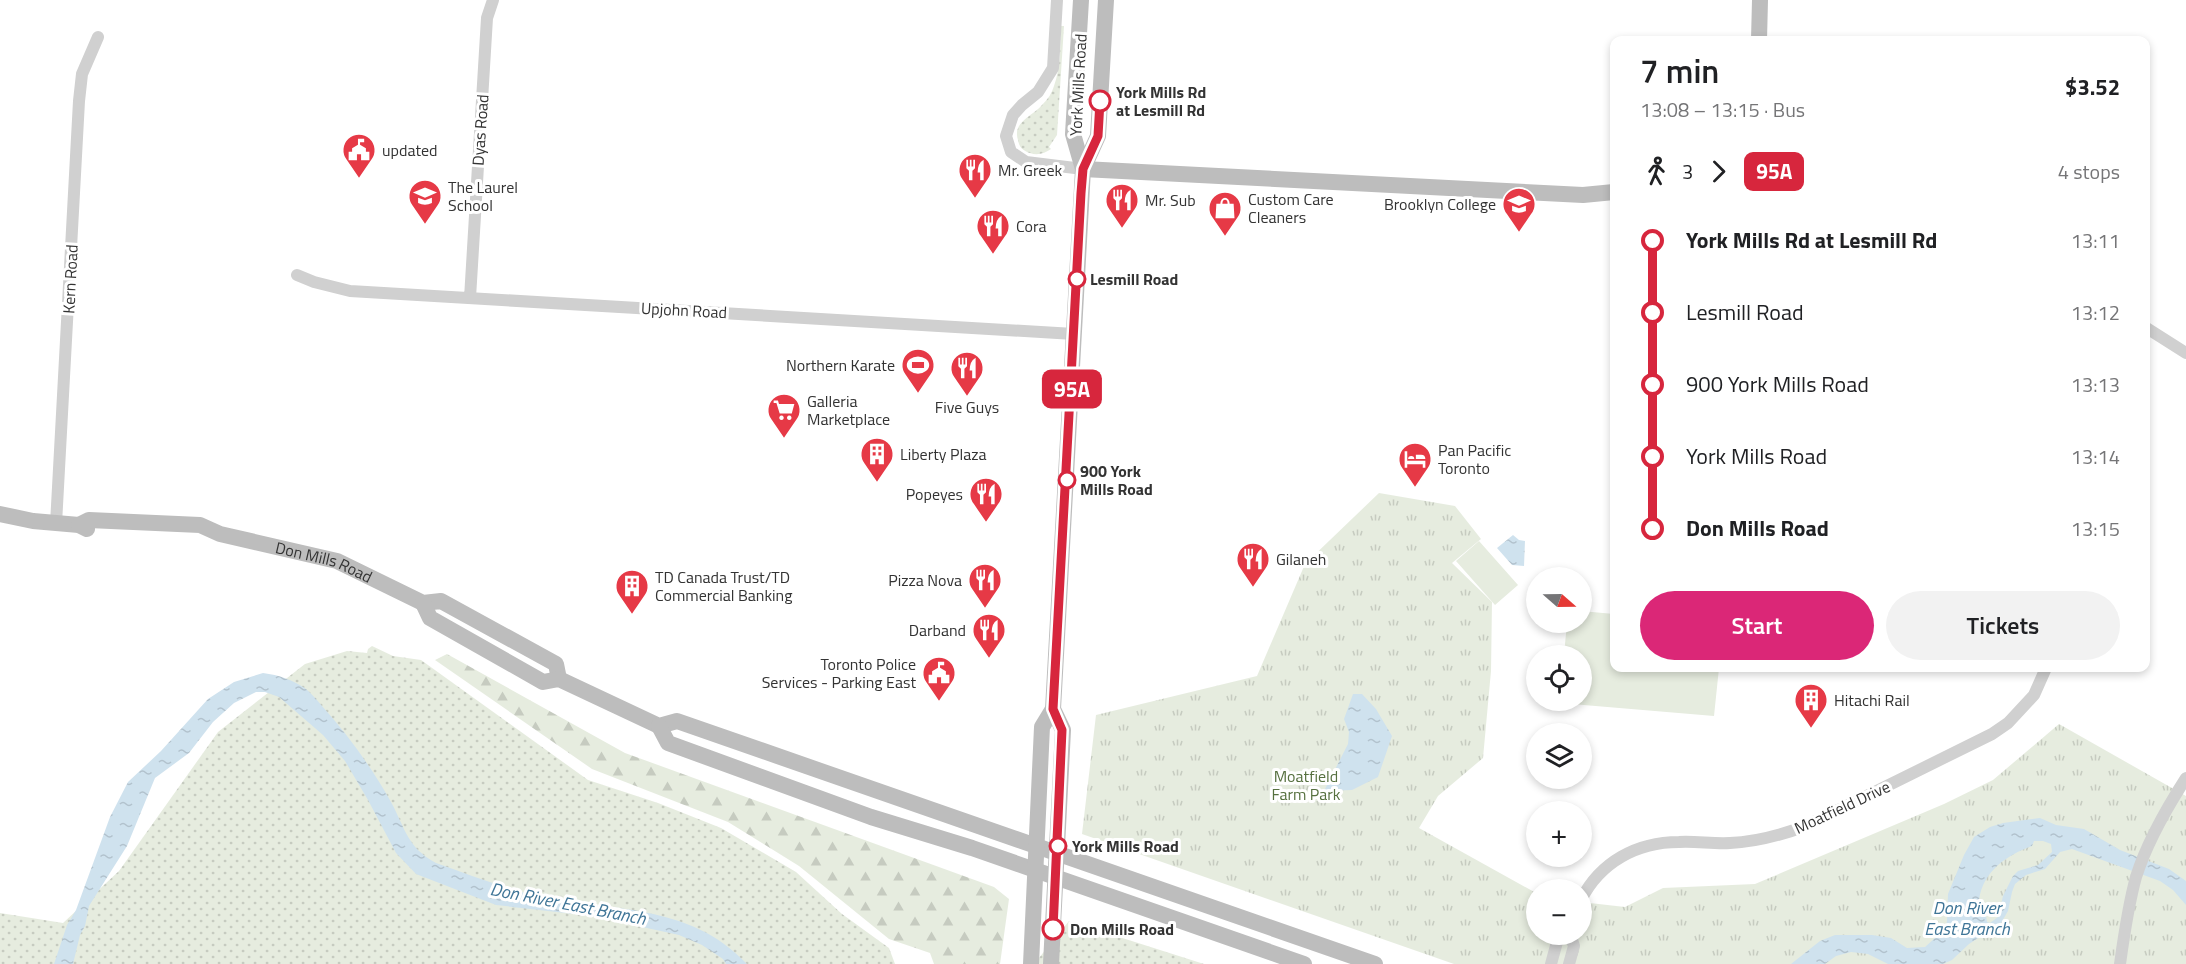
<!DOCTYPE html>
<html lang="en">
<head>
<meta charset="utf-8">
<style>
  :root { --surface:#fff; --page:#f2f2f2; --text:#202124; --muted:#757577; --accent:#db2777 }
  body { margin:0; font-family:"Titillium Web",sans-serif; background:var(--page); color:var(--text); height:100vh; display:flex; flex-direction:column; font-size:22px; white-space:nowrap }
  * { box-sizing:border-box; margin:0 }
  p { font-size:20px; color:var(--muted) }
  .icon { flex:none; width:33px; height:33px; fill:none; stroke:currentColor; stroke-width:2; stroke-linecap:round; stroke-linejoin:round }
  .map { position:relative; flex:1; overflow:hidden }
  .drawer { position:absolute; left:1610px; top:36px; width:540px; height:636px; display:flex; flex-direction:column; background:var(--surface); border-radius:12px; box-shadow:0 3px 9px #0003 }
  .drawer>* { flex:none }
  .badge { padding:0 12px; border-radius:9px; font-size:21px; line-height:39px }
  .needle { width:39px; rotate:110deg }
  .tools { position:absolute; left:1526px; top:567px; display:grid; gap:12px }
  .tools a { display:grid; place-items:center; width:66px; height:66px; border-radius:50%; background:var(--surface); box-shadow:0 3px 9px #0003; font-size:30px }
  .map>.badge { position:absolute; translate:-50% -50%; box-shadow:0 0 0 3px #fff }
  .legs { display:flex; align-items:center; gap:9px; height:66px; padding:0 30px; font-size:20px }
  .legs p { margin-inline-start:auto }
  .overview { display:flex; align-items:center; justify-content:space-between; height:102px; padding:0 30px }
  h1 { font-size:33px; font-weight:600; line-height:45px }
  .cta { display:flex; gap:12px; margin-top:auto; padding:12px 30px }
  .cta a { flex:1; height:69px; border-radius:36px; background:var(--accent); color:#fff; font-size:24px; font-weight:600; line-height:69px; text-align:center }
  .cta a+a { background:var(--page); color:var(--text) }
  ul { padding:0 30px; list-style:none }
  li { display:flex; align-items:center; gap:21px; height:72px; font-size:22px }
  li i { display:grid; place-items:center; width:9px; height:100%; margin:0 8px; background:currentColor }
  li i::after { content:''; width:15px; height:15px; margin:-8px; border:4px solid; border-radius:50%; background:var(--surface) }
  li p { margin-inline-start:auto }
  li:first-child i { background:linear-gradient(#0000 50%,currentColor 0) }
  li:last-child i { background:linear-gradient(currentColor 50%,#0000 0) }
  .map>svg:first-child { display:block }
  .grass { fill:url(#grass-dots) }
  .forest { fill:url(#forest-firs) }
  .park { fill:url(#park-tufts) }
  .garden { fill:#e6ecdf }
  .water { fill:url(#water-ripples); fill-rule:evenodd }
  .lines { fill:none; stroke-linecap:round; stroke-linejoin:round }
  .street { stroke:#d0d0d0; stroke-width:12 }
  .secondary { stroke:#bdbdbd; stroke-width:16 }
  .line-1-casing { stroke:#fff; stroke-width:14 }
  .line-1 { stroke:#d7263d; stroke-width:9 }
  .stop-1-dot { fill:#fff; stroke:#d7263d; stroke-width:3 }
  .labels { text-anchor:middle; stroke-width:6; stroke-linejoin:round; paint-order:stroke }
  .street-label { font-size:16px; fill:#333; stroke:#fff }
  .stop-label { font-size:16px; font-weight:bold; fill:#333; stroke:#fff; text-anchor:start }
  .poi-label { font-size:16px; fill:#333; stroke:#fff; text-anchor:start }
  .park-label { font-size:16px; fill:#56703f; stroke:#fff }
  .water-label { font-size:18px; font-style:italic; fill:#3f7597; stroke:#fff }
</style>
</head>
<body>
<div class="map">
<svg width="2186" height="964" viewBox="0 0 2186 964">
  <defs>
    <pattern id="grass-dots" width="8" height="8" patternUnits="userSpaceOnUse" patternTransform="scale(1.5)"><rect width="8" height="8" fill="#e6ecdf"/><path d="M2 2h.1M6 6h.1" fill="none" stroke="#c6cbc0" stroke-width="1.8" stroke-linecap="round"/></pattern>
    <pattern id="forest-firs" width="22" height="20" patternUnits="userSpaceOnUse" patternTransform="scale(1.5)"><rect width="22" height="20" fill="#e6ecdf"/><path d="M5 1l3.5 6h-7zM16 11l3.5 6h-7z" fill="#c6cbc0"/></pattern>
    <pattern id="park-tufts" width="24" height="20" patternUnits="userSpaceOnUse" patternTransform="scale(1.5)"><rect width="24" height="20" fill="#e6ecdf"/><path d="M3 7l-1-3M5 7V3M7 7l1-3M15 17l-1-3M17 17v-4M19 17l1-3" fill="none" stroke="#c6cbc0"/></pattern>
    <pattern id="water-ripples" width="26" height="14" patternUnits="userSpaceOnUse" patternTransform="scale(1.5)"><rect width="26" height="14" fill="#cfe2ee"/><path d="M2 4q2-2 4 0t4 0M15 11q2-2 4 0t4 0" fill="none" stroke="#b2c2cd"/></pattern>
  </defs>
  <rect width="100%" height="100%" fill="#fff"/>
  <path class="grass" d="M1061,26H1064L1057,135L1049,147L1051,149C1045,153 1038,156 1030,153C1023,151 1019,147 1018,140C1012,122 1033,116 1042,105C1048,99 1052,93 1054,86C1061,67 1060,46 1061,26Z
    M372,646L393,656L421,660L588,780L658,803L721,828L796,872L842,914L889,948L895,964H0V913L63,923L119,871L218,732L305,664L347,651L367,653L368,649Z
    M1069,921L1204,964H1034Z"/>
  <path class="forest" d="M447,654L625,753L994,887L1009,899L1000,964H934L930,953L889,939L799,866L728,822L592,769L435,660Z"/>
  <path class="park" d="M1379,493L1455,506L1481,539L1452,563L1492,602L1491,671L1483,758L1438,796L1419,828L1536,893V934H1581V902L1625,907L1663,888L1755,884L1944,804L1993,780L2059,724L2186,796V964H1454L1082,834L1096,715L1257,676L1305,564Z"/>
  <path class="garden" d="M1479,541L1518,585L1495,605L1456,561Z
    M1581,611L1614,614V668H1719L1714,716L1560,703V701L1581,700V656L1564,655L1567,623L1581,622Z"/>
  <path class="water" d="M1513,535L1519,540L1525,541L1524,566L1512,565L1497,548Z
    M263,673C279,675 293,680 306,689C312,694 317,700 322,706C348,735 372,768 391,802C406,830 407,847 436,863C468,874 500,887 533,895C609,912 689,902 747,964H726L723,959L702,945L679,935L592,916L496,905L416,874L396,853L368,800L345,761L323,735L279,697L265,692H256L234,703L213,722L189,753L155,778L127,846L89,906L85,926L80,935L73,964H54L67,925L76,910L110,817L128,782L161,751L208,699L234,682Z
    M1353,694H1362L1376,709L1392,736L1378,777L1352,790L1324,791L1348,744L1349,732L1344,719Z
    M2040,818L2056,825L2084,829L2120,850L2169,869L2186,881V905L2173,890L2160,881L2072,849L2060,852L2045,869L2026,875L2015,884L2012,892L2008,911L2001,923L1969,944L1952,960L1943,964H1888L1868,954L1851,952L1836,956L1825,964H1791L1820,941L1835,935H1872L1891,938L1907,948L1925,947L1945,929L1947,921L1948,894L1964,855L1974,837L1990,827L2003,823ZM2034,841H2043L2051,844L2052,852L2038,865L2018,871L2013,876L2003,896L1998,917L1990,923L1987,922L1985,908L1979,900C1983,871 2007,855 2032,846Z"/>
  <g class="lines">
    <path class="street" d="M1057,0L1053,68L1038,92L1022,105L1013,115L1006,136L1011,152L1026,162L1083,169
      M297,275L314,282L350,291L1074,334
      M470,298L487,18L493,0
      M2145,327L2186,353
      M56,524L79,101L82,74L98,37
      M1581,900C1600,862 1637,842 1679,842C1696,841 1713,844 1730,843C1757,842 1781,835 1806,826L1992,734L2008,723L2034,695L2046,668
      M1551,964L1557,942L1565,934
      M1569,964L1574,946L1570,934
      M2120,964C2124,935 2128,906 2136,877C2147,842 2166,809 2186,778"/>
    <g class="secondary">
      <path d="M1759,40L1760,0"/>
      <path d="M1083,169L1583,195L1614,192"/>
      <path d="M1083,169L1098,136L1106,0"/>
      <path d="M0,514L33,521L79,525L87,529"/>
      <path id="s1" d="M79,525L89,520L200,525L220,534L337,561L423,603L441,601L556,664L559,679"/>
      <path d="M423,603L430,618L543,682L559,679L659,726L677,721L1375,964"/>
      <path d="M659,726L668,743L871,817L972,848L1304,964"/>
      <path d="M1031,964L1042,727L1053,709"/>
      <path d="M1051,964L1063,730L1053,709L1083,169L1073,134L1081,0"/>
    </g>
  </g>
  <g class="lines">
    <g class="line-1-casing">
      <path id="line-1" d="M1053,929L1062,730L1053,709L1081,193L1083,169L1098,136L1100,101"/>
    </g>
    <use href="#line-1" class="line-1"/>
  </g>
  <defs>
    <g id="civic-pin" transform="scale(1.725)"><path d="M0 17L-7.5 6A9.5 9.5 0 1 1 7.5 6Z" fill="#e63946" stroke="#fff"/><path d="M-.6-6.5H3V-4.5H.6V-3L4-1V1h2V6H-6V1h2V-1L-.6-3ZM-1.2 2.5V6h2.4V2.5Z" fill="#fff"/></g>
    <g id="restaurant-pin" transform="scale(1.725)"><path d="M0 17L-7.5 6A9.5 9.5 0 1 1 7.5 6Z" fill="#e63946" stroke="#fff"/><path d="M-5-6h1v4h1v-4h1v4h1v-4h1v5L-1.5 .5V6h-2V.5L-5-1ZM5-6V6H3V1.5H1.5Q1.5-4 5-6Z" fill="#fff"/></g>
    <g id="school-pin" transform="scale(1.725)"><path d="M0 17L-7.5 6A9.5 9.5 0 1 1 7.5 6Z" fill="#e63946" stroke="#fff"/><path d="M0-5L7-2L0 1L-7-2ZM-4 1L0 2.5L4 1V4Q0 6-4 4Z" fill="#fff"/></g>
    <g id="university-pin" transform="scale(1.725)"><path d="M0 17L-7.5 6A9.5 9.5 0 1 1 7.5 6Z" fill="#e63946" stroke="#fff"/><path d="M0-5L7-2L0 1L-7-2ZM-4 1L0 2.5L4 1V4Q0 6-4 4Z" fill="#fff"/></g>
    <g id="shop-pin" transform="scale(1.725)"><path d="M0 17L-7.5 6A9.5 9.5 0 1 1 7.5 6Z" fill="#e63946" stroke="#fff"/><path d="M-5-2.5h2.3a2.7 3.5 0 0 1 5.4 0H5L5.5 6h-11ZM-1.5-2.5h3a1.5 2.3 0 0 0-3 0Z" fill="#fff"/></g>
    <g id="stadium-pin" transform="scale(1.725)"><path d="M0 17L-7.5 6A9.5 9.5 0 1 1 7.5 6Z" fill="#e63946" stroke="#fff"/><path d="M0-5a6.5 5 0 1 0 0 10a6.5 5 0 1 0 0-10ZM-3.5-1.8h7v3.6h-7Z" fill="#fff"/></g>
    <g id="supermarket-pin" transform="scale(1.725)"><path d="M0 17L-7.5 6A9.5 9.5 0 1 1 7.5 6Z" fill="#e63946" stroke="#fff"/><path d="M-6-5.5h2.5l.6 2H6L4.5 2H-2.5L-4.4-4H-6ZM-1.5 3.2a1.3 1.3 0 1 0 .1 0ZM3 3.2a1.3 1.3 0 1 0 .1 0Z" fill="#fff"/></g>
    <g id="building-pin" transform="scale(1.725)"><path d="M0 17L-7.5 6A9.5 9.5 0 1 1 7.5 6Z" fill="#e63946" stroke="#fff"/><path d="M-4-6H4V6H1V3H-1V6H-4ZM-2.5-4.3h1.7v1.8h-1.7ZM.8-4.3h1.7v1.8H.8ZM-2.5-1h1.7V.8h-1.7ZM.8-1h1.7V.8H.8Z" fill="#fff"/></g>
    <g id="hotel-pin" transform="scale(1.725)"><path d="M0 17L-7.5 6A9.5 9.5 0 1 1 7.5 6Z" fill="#e63946" stroke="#fff"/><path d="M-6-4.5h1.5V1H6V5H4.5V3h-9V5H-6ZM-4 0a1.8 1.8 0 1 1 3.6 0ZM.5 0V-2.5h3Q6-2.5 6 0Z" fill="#fff"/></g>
  </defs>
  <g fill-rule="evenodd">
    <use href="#civic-pin" x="359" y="150"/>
    <use href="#restaurant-pin" x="975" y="170"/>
    <use href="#school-pin" x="425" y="196"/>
    <use href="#restaurant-pin" x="1122" y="200"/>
    <use href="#university-pin" x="1519" y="204"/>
    <use href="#shop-pin" x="1225" y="208"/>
    <use href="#restaurant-pin" x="993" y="226"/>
    <use href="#stadium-pin" x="918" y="365"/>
    <use href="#restaurant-pin" x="967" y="368"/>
    <use href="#supermarket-pin" x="784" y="410"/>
    <use href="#building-pin" x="877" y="454"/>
    <use href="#hotel-pin" x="1415" y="459"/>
    <use href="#restaurant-pin" x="986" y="494"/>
    <use href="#restaurant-pin" x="1253" y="559"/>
    <use href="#restaurant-pin" x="985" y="580"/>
    <use href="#building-pin" x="632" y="586"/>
    <use href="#restaurant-pin" x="989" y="630"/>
    <use href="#civic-pin" x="939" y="673"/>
    <use href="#building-pin" x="1811" y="700"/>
  </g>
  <g class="stop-1-dot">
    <circle cx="1100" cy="101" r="10"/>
    <circle cx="1077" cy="279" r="8"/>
    <circle cx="1067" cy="480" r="8"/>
    <circle cx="1058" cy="846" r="8"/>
    <circle cx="1053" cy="929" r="10"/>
  </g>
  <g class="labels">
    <g class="street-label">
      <text transform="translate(1078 85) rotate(-87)" y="6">York Mills Road</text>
      <text transform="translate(480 130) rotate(-86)" y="6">Dyas Road</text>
      <text transform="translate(70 279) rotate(-87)" y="6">Kern Road</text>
      <text transform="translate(684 310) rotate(3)" y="6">Upjohn Road</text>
      <text dy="6" stroke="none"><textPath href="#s1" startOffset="252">Don Mills Road</textPath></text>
      <text transform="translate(1842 807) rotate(-25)" y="6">Moatfield Drive</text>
    </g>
    <g class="stop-label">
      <text x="1116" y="98">York Mills Rd<tspan x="1116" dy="18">at Lesmill Rd</tspan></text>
      <text x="1090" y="285">Lesmill Road</text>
      <text x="1080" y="477">900 York<tspan x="1080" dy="18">Mills Road</tspan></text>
      <text x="1072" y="852">York Mills Road</text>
      <text x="1070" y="935">Don Mills Road</text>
    </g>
    <g class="poi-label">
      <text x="382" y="156">updated</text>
      <text x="998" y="176">Mr. Greek</text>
      <text x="448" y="193">The Laurel<tspan x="448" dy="18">School</tspan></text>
      <text x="1248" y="205">Custom Care<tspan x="1248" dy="18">Cleaners</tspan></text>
      <text x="1145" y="206">Mr. Sub</text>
      <text x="1496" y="210" text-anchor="end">Brooklyn College</text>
      <text x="1016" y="232">Cora</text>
      <text x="895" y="371" text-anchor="end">Northern Karate</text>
      <text x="807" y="407">Galleria<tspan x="807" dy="18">Marketplace</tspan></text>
      <text x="967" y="413" text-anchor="middle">Five Guys</text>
      <text x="1438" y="456">Pan Pacific<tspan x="1438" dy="18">Toronto</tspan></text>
      <text x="900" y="460">Liberty Plaza</text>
      <text x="963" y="500" text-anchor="end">Popeyes</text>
      <text x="1276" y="565">Gilaneh</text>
      <text x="655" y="583">TD Canada Trust/TD<tspan x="655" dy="18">Commercial Banking</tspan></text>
      <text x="962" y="586" text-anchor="end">Pizza Nova</text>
      <text x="966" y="636" text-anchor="end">Darband</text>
      <text x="916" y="670" text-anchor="end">Toronto Police<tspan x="916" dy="18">Services - Parking East</tspan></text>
      <text x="1834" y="706">Hitachi Rail</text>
    </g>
    <g class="park-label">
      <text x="1306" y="782">Moatfield<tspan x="1306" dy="18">Farm Park</tspan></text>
    </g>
    <g class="water-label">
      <text transform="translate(568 904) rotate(11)" y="6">Don River East Branch</text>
      <text x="1967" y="914">Don River<tspan x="1967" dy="21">East Branch</tspan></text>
    </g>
  </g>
</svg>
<div class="tools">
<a><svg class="needle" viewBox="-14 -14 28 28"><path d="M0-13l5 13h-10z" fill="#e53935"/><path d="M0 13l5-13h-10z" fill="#757577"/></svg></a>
<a><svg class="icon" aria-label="locate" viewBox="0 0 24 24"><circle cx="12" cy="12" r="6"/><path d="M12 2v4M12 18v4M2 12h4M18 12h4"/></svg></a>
<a><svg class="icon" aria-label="layers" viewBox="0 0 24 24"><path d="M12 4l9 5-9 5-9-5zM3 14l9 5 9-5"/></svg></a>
<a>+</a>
<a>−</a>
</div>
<b class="badge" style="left:1072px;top:389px;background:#d7263d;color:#fff">95A</b>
<section class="drawer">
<div class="overview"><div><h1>7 min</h1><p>13:08 – 13:15 · Bus</p></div><b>$3.52</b></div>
<div class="legs"><svg class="icon" aria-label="walk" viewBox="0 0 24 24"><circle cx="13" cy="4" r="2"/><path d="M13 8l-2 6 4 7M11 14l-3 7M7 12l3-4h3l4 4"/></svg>3<svg class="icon" aria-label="forward" viewBox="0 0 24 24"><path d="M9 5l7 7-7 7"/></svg><b class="badge" style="background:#d7263d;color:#fff">95A</b><p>4 stops</p></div>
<ul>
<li><i style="color:#d7263d"></i><b>York Mills Rd at Lesmill Rd</b><p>13:11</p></li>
<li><i style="color:#d7263d"></i><span>Lesmill Road</span><p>13:12</p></li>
<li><i style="color:#d7263d"></i><span>900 York Mills Road</span><p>13:13</p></li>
<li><i style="color:#d7263d"></i><span>York Mills Road</span><p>13:14</p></li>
<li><i style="color:#d7263d"></i><b>Don Mills Road</b><p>13:15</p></li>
</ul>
<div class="cta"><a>Start</a><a>Tickets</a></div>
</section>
</div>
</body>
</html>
